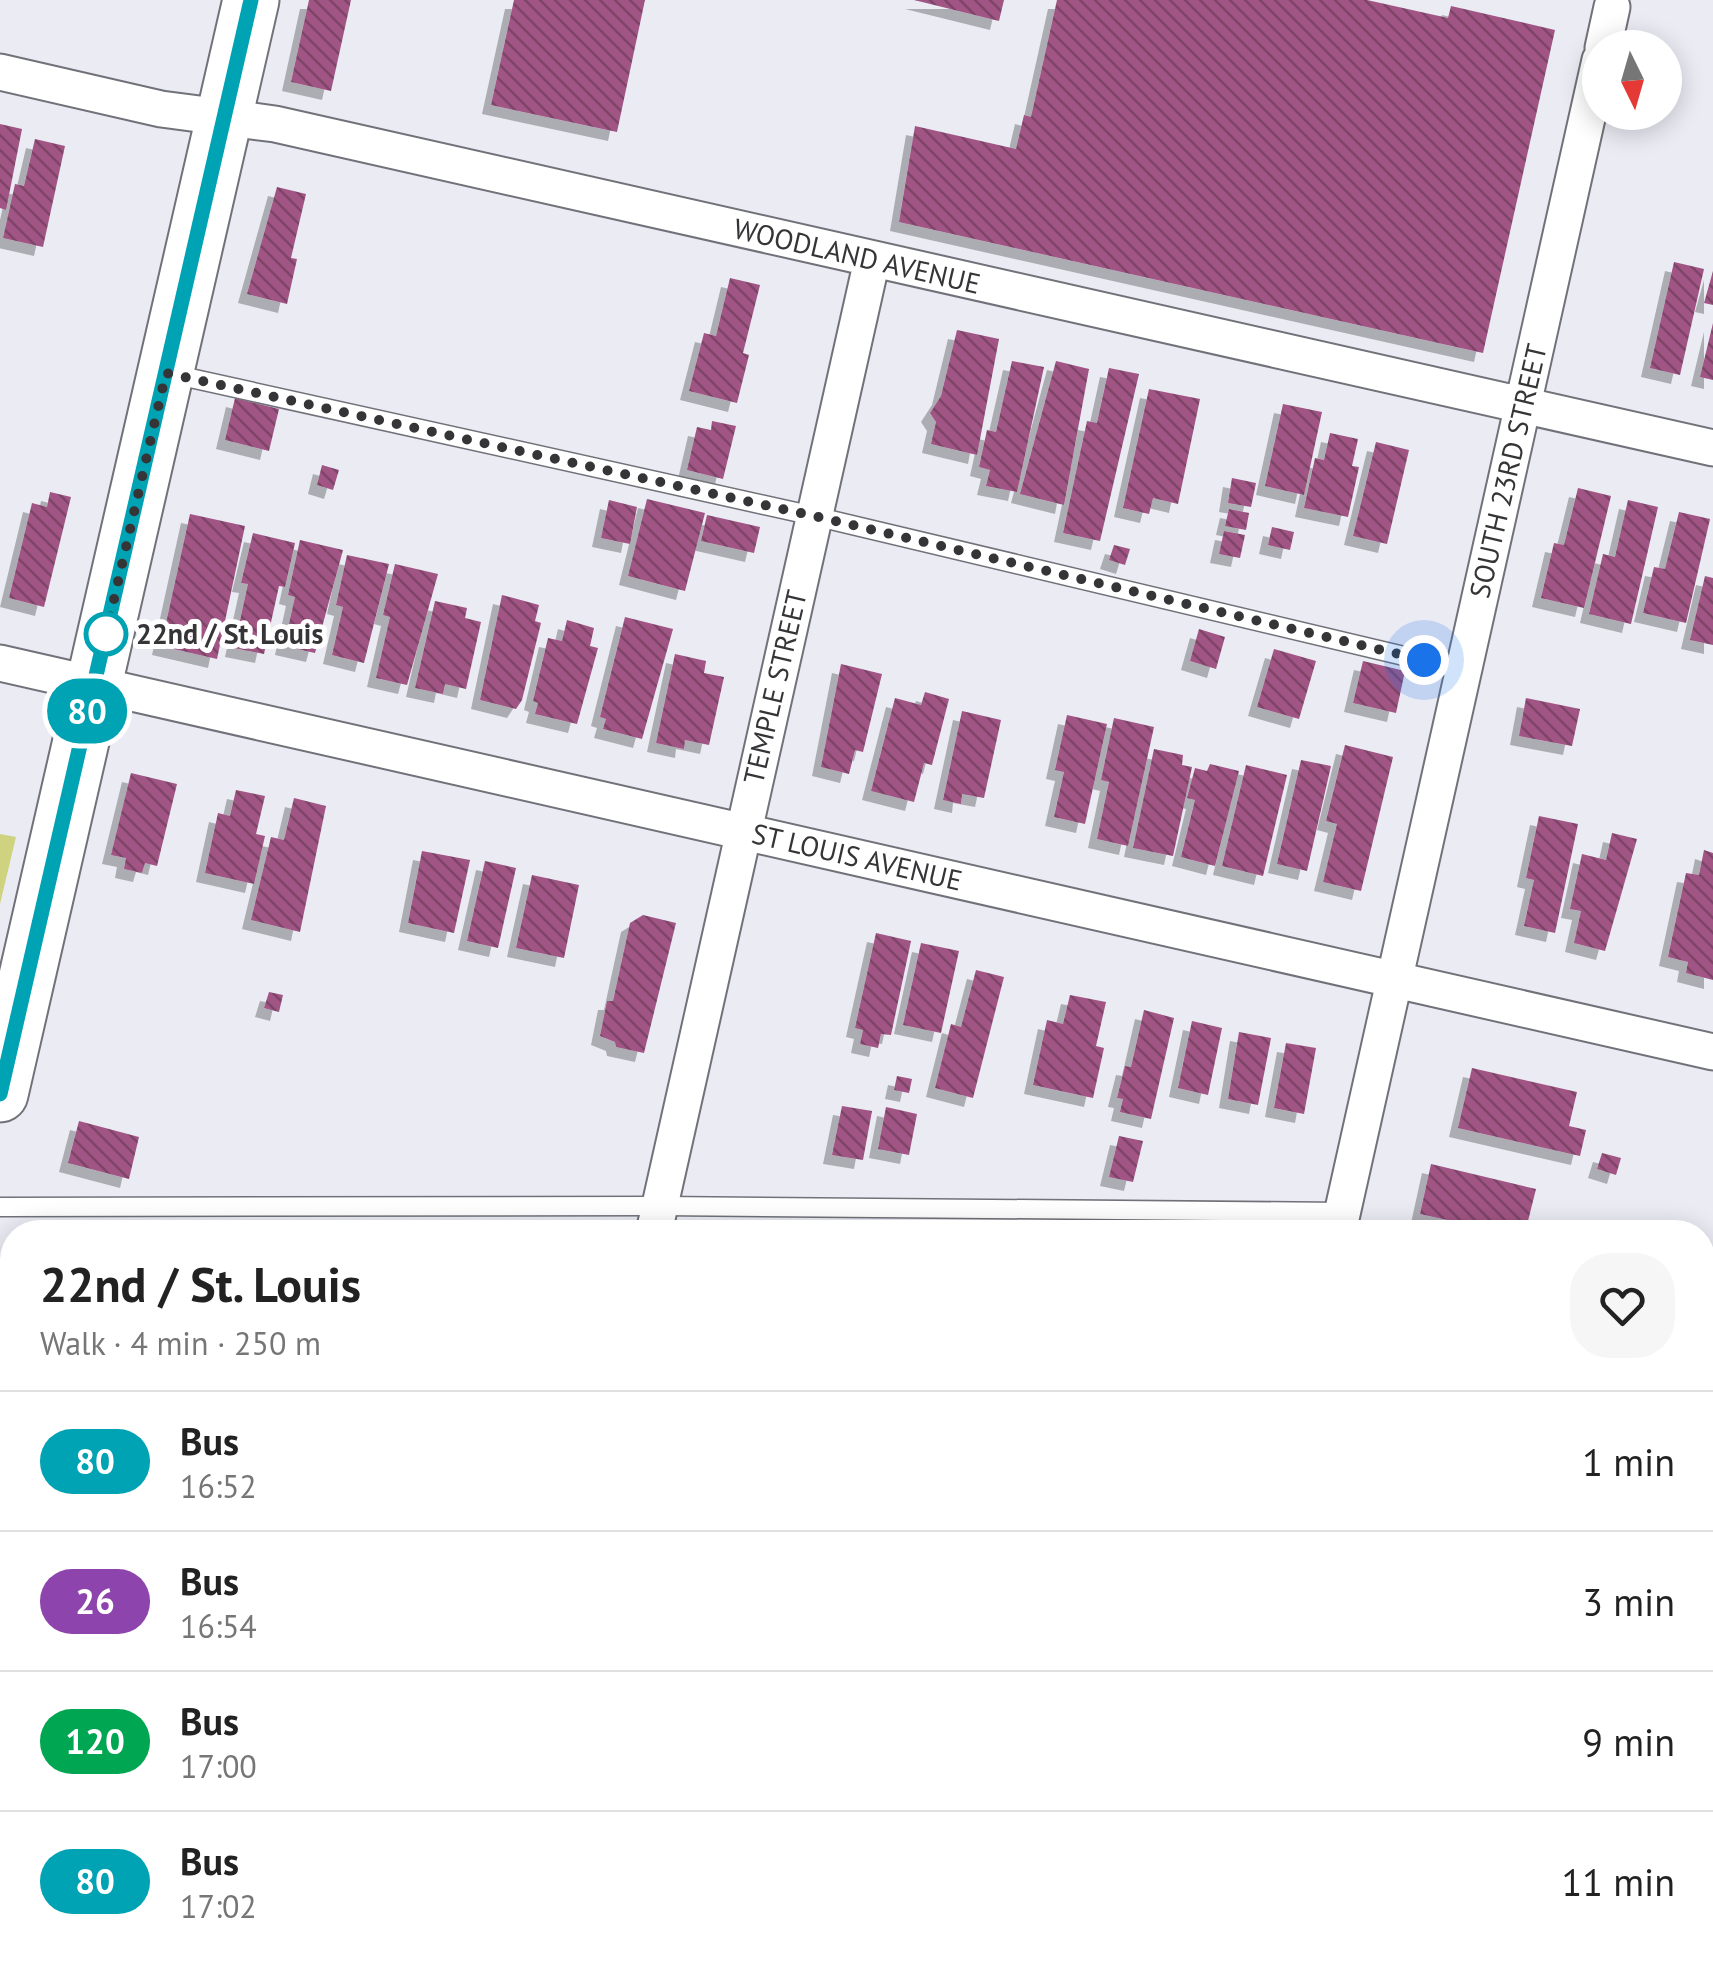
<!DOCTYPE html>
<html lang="en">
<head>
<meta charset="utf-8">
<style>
  :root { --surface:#fff; --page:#f6f6f6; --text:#222; --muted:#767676; --line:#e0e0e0 }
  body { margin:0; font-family:"PT Sans",sans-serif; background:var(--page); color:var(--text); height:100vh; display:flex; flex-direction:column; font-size:38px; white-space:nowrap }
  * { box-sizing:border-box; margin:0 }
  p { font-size:32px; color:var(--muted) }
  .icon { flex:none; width:55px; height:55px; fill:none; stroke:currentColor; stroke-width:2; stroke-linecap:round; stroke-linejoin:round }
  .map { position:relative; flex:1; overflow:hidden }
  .sheet { position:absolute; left:0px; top:1220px; width:1715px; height:750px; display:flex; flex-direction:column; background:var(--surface); border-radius:40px 40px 0 0; box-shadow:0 5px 25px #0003 }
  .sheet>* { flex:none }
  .badge { padding:0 20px; border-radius:32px; font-size:35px; line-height:65px }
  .needle { width:65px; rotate:175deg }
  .controls { position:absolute; left:1582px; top:30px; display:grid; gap:20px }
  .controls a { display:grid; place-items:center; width:100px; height:100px; border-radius:50%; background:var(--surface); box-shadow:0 5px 25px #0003; font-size:50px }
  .you { position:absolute; width:50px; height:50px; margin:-25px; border:8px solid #fff; border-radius:50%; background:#1a73e8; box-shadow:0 0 0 15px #1a73e833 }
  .map>.badge { position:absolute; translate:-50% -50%; box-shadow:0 0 0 5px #fff }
  .round { display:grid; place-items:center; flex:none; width:105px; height:105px; border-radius:40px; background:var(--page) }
  .summary { display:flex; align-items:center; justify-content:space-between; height:170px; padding:0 40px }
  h1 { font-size:48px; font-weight:700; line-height:75px }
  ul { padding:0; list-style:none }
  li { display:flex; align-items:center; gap:30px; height:140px; padding:0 40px; border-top:2px solid var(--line) }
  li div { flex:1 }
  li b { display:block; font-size:38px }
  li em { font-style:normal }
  li .badge { min-width:110px; font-weight:700; text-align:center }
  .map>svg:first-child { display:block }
  .pitch { fill:#cfd380 }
  .building { fill:url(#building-back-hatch); filter:url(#shadow) }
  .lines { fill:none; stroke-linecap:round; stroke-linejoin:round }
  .service-casing { stroke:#717179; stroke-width:21 }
  .minor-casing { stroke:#717179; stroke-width:39 }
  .tertiary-casing { stroke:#717179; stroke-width:49 }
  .primary-casing { stroke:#717179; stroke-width:59 }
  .service { stroke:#fff; stroke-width:18 }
  .minor { stroke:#fff; stroke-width:35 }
  .tertiary { stroke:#fff; stroke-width:45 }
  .primary { stroke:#fff; stroke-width:55 }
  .line-casing { stroke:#fff; stroke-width:22 }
  .line { stroke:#00a3b4; stroke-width:15 }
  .walk { stroke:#353538; stroke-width:10; stroke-dasharray:0 18 }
  .stop-dot { fill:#fff; stroke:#00a3b4; stroke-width:5 }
  .labels { text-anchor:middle; stroke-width:10; stroke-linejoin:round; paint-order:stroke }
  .street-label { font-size:28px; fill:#353538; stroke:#fff }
  .stop-label { font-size:28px; font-weight:bold; fill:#353538; stroke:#fff; text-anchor:start }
</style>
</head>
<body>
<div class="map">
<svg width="1713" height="1970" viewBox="0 0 1713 1970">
  <defs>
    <pattern id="building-back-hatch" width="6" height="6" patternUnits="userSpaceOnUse" patternTransform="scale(2.5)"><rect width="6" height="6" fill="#a15584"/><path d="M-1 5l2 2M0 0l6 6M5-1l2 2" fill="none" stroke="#7d4467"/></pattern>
    <filter id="shadow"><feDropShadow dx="-9" dy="9" stdDeviation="0" flood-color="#0004"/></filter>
  </defs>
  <rect width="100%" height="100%" fill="#ebebf4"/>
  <path class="pitch" d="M0,834L16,837L0,904Z"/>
  <path class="building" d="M309,0H351L331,91L291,82Z
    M514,0H645L617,132L491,105Z
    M914,0H1004L999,21Z
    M1057,0H1367L1448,18L1451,6L1555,30L1483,353L899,222L915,126L1016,149L1024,115L1031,117Z
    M0,124L22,129L6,210L0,208Z
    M35,139L65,146L43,247L3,238L15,184L24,186Z
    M277,187L306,194L291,258L297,259L287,304L247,294Z
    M1674,262L1704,269L1680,375L1650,368Z
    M1713,271V305L1704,303Z
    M730,278L760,285L743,353L749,355L737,403L689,391L704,333L716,336Z
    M1713,323V380L1700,377Z
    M957,330L999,339L977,455L931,444L936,422L930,413L941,396Z
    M1012,361L1044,367L1017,492L986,486L990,470L979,467L987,430L996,432Z
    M1056,361L1089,369L1064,505L1020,494Z
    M1109,368L1139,374L1100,541L1063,533L1087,421L1097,423Z
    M1149,389L1200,399L1178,504L1153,498L1149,514L1123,508Z
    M235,398L279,409L269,451L225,440Z
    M1283,404L1322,412L1304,495L1265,486Z
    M712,421L736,426L723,479L687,470L697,427L711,430Z
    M1330,433L1358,439L1352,466L1359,467L1348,517L1304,508L1315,458L1324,460Z
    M1376,442L1409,450L1387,544L1353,536Z
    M322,465L339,470L333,490L317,485Z
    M1232,478L1256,483L1251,507L1228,503Z
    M1578,488L1611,496L1584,608L1541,598L1554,543L1564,545Z
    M50,492L71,497L44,607L9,598L32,503L47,507Z
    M647,499L705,513L685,591L628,576Z
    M609,500L637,507L630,544L601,538Z
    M1628,500L1658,507L1631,624L1589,614L1603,554L1615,557Z
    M1229,509L1249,513L1246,530L1225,526Z
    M1679,512L1710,519L1686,623L1643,613L1654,567L1665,569Z
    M190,514L245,526L217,659L161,646Z
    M707,515L760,527L754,553L701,541Z
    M1272,527L1294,532L1290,550L1268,545Z
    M1224,531L1245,535L1240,558L1219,554Z
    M253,533L295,543L285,587L279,586L264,654L234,648L248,584L241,583Z
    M300,540L343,550L315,653L284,646L295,597L288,595Z
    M1114,545L1130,549L1125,565L1109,560Z
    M347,555L389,564L364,663L332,655L343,607L336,605Z
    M395,564L438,574L407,685L376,678L390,617L383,615Z
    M1705,576L1713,578V645L1690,640Z
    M502,595L539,605L535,621L541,623L522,700L516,709L480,700Z
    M435,601L467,608L465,618L481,622L466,689L445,684L443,694L415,688Z
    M625,617L673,629L642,739L603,729L606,719L600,717Z
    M567,620L594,628L590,646L598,648L577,724L535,714L538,703L533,701L548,638L562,641Z
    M1199,629L1225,637L1216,669L1190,661Z
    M1274,649L1316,661L1299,719L1257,707Z
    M675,654L706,661L704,673L724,677L709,745L685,740L684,749L656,743Z
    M1363,661L1405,671L1396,713L1353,703Z
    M841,664L882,674L863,752L855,750L849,774L821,767Z
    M925,692L949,699L932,765L924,763L914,802L871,791L895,698L921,705Z
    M1526,698L1580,709L1572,746L1519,736Z
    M962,711L1001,720L984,798L962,794L961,804L943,800Z
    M1067,715L1107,724L1085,824L1054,817L1064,772L1055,770Z
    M1114,718L1154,727L1128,846L1097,839L1109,782L1101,780Z
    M1345,745L1393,757L1361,891L1323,882L1337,824L1326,821Z
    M1154,749L1183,755L1182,765L1192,767L1173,856L1133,848Z
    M1301,760L1331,766L1307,871L1277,864Z
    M1210,764L1239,771L1215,866L1181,857L1195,800L1187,798L1195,768L1207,771Z
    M1246,765L1287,775L1263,876L1222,866Z
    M131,773L177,784L157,866L145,863L142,873L124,869L126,858L111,855Z
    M236,790L265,796L256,834L265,836L254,884L205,873L218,813L230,816Z
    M294,798L326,806L300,932L251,920L271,837L284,840Z
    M1539,816L1578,824L1555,933L1524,926L1534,880L1526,878Z
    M1612,833L1637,839L1605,951L1574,943L1581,911L1570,909L1582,854L1606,860Z
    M1704,850L1713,853V980L1686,973L1688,962L1668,957L1686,873L1699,875Z
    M422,851L470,860L454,933L408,923Z
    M485,861L516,868L498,948L467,941Z
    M532,875L579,885L564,958L516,948Z
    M643,915L676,923L644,1053L616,1047L615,1042L600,1036L607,1001H613L630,923Z
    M876,933L911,941L891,1035L881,1034L878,1048L860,1044L863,1030L855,1028Z
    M921,943L959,951L941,1033L903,1025Z
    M976,970L1004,977L973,1098L935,1088L951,1024L961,1027Z
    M269,992L283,995L279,1012L264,1008Z
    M1070,995L1106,1002L1096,1046L1104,1048L1093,1098L1033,1085L1047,1020L1063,1024Z
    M1144,1010L1174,1018L1151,1119L1120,1112L1123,1099L1117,1098L1125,1066L1131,1067Z
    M1192,1021L1222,1028L1208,1095L1178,1088Z
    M1239,1032L1271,1038L1258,1105L1228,1099Z
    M1286,1043L1316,1048L1304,1114L1274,1108Z
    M1472,1068L1577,1092L1569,1126L1586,1130L1580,1156L1458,1128Z
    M897,1076L912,1079L909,1093L894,1090Z
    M842,1106L872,1111L863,1160L832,1155Z
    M886,1107L917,1114L909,1155L878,1149Z
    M79,1121L139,1137L129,1179L68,1163Z
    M1119,1136L1143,1141L1133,1182L1109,1177Z
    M1602,1153L1621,1158L1616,1175L1597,1169Z
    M1431,1164L1536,1189L1526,1229L1511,1225L1509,1232H1503L1420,1214Z
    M336,1220L366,1227L365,1232H333Z
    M744,1227H785V1232H744Z
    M0,1350L12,1353V1473L0,1470Z
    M0,1595H12V1705H0Z
    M1702,1595L1713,1596V1670H1702Z
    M1702,1877H1713V1970H1691V1958H1702Z
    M89,1958H127V1970H89Z
    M143,1958H174V1970H142Z
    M190,1958H221L220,1970H190Z
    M236,1958H268V1970H236Z
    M282,1958H312V1970H282Z
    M320,1958H350V1970H320Z
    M416,1958H470V1970H416Z
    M481,1958H520V1970H481Z
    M530,1958H559V1970H530Z
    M569,1958H598V1970H569Z
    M612,1958H641V1966H613Z
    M646,1958H679V1967L646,1966Z
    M691,1958H722L721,1970H691Z
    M731,1958H762V1964H731Z
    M777,1958H806V1970H777Z
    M822,1958H859V1970H822Z
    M877,1958H909V1970H877Z
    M923,1958H957V1970H923Z
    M975,1958H1005V1968L975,1967Z
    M1014,1958H1056V1968L1014,1969Z
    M1064,1958H1099V1970H1064Z
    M1106,1958H1137V1970H1106Z
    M1260,1958H1316L1317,1970H1268L1261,1968Z
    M1403,1958H1440V1970H1404Z
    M1448,1958H1483V1970H1448Z
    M1496,1958H1531L1532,1970H1496Z
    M1551,1958H1584L1583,1970H1551Z
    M1596,1958H1624V1970H1596Z
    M1638,1958H1670L1669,1970H1638Z"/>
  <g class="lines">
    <g class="service-casing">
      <path id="service" d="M172,374L814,516L1463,670
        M0,1207L661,1206L1343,1212
        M0,1793H12
        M1702,1804H1713"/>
    </g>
    <g class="minor-casing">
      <path id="minor" d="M1603,48L1612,7
        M0,72L161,109L275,124L1713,448
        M0,663L1713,1052
        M654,1232L872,260
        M1338,1232L1600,60
        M1191,1970V1958"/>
    </g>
    <g class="tertiary-casing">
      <path id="tertiary" d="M0,1520H12
        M1702,1525H1713"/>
    </g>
    <g class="primary-casing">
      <path id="primary" d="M0,1094L251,0"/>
    </g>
    <use href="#service" class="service"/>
    <use href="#minor" class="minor"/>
    <use href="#tertiary" class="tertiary"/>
    <use href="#primary" class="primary"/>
  </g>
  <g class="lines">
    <g class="line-casing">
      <path id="line" d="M0,1094L251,0"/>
    </g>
    <use href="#line" class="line"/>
    <path class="walk" d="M106,634L166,373L814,516L1424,660"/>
  </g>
  <circle class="stop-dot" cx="106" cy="634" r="20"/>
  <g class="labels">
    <g class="street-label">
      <text transform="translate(857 256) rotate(13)" y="10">WOODLAND AVENUE</text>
      <text transform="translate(1508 471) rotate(-77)" y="10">SOUTH 23RD STREET</text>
      <text transform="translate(775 687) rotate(-77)" y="10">TEMPLE STREET</text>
      <text transform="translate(857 857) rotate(13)" y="10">ST LOUIS AVENUE</text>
    </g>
    <g class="stop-label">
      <text x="136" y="644">22nd / St. Louis</text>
    </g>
  </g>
</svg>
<div class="controls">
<a><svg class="needle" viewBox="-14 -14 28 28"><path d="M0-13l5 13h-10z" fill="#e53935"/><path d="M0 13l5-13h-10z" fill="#767676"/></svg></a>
</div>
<div class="you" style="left:1424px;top:660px"></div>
<b class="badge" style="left:87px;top:711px;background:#00a3b4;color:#fff">80</b>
<section class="sheet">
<div class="summary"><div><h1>22nd / St. Louis</h1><p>Walk · 4 min · 250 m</p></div><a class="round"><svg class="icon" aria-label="heart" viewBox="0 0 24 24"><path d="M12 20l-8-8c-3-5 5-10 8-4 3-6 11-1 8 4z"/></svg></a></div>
<ul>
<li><span class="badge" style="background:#00a3b4;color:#fff">80</span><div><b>Bus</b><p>16:52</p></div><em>1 min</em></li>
<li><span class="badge" style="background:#8e44ad;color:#fff">26</span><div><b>Bus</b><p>16:54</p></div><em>3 min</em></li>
<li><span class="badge" style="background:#00a651;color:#fff">120</span><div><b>Bus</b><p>17:00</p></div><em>9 min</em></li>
<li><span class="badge" style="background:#00a3b4;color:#fff">80</span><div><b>Bus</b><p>17:02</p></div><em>11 min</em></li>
</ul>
</section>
</div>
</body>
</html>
